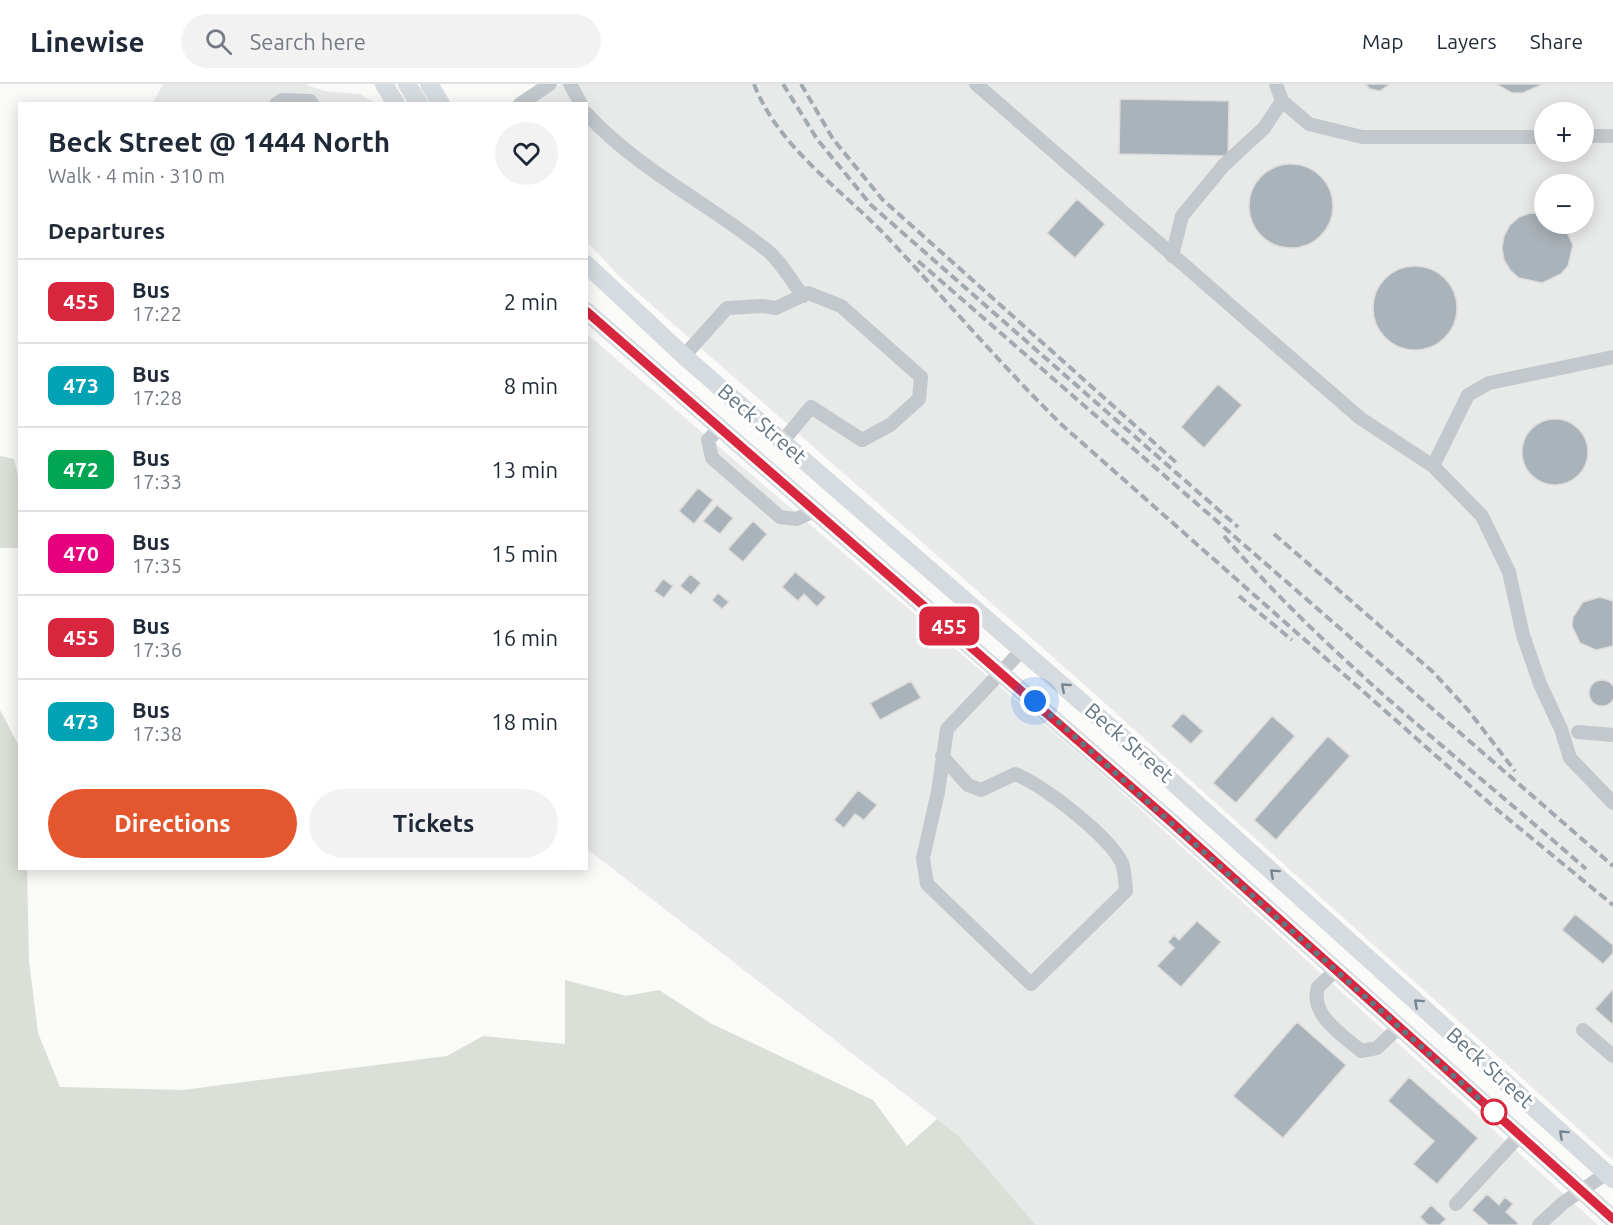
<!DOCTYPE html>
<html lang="en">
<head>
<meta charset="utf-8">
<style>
  :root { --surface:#fff; --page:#f2f2f3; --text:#1f2937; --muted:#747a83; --line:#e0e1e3; --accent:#e4572e }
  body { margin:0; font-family:Ubuntu,sans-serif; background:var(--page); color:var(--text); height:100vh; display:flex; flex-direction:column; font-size:22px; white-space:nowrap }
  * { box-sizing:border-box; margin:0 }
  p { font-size:20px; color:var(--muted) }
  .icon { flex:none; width:33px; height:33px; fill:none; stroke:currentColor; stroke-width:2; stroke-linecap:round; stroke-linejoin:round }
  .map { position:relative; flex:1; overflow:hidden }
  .drawer { position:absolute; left:18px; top:18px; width:570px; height:768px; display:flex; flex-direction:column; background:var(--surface); border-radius:0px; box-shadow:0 3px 15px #0003 }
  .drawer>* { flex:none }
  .badge { padding:0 12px; border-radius:9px; font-size:21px; line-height:39px }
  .controls { position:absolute; left:1534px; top:18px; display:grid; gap:12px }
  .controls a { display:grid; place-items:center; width:60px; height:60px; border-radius:50%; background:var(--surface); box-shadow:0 3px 15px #0003; font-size:30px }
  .you { position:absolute; width:30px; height:30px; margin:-15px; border:4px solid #fff; border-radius:50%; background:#1a73e8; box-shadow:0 0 0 9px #1a73e833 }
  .map>.badge { position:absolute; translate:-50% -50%; box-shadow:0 0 0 3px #fff }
  h2 { padding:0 30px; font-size:22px; line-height:54px }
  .round { display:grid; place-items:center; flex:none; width:63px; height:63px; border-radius:32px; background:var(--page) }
  .headline { display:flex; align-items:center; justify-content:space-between; height:102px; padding:0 30px }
  h1 { font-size:28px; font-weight:700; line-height:45px }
  .action { display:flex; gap:12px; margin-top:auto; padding:12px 30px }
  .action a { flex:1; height:69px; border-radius:36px; background:var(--accent); color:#fff; font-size:24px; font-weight:700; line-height:69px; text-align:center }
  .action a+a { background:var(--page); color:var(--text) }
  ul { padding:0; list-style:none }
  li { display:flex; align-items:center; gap:18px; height:84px; padding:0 30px; border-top:2px solid var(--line) }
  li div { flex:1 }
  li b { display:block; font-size:22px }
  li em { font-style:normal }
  li .badge { min-width:66px; font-weight:700; text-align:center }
  header { display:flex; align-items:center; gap:36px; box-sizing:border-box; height:84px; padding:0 30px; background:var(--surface); border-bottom:2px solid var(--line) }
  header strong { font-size:28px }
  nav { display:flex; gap:33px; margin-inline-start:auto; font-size:21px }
  .search { width:420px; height:54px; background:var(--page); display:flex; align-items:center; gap:15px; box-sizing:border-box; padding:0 21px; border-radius:33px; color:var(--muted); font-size:22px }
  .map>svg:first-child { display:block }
  .built { fill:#e8e9e9; fill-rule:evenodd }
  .green { fill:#dadfd7 }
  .building { fill:#aab3b9; stroke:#dcdcda; stroke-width:1.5 }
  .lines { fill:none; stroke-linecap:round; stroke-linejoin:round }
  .minor { stroke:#c3c8cc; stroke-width:14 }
  .major { stroke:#d6dbdf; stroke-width:18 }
  .rail { stroke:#a2aab0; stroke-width:4; stroke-dasharray:9 4.5; stroke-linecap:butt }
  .oneway { stroke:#768591 }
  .line-casing { stroke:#fff; stroke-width:14 }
  .line { stroke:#d7263d; stroke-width:9 }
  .walk { stroke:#657683; stroke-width:6; stroke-dasharray:0 10.8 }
  .stop-dot { fill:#fff; stroke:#d7263d; stroke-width:3 }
  .labels { text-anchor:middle; stroke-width:6; stroke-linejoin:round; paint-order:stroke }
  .street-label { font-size:21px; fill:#657683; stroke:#fff }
</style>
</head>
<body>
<header>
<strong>Linewise</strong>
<div class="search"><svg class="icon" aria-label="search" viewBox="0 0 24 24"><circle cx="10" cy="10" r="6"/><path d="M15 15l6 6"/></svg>Search here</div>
<nav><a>Map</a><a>Layers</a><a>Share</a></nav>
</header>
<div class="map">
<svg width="1613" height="1141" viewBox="0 0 1613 1141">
  <rect width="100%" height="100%" fill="#fafaf8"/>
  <path class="built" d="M163,0H305L324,7L360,10L375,19L152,20Z
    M560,0H1613V1076L1079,596L622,195L587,158L586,20H531ZM1545,28H1584V68H1545ZM1545,100H1584V140H1545Z
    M587,250L1095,684L1598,1141H1036L958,1051L587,765Z"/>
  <path class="green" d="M0,372L14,375L19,397V464H0Z
    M0,626L19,662L20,784L27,785L29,877L38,949L60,1003L183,1006L447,972L483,952L565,960V896L626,912L659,906L710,939L873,1016L907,1062L937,1035L958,1051L1036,1141H0Z"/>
  <path class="building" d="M1365,0H1390L1380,7L1370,5Z
    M1496,0H1543L1523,9H1512Z
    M1120,15L1229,17L1228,72L1119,70Z
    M1249 122a42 42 0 1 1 84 0a42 42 0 1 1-84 0Z
    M1077,115L1105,140L1075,174L1047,149Z
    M1531,129L1545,130V140H1563L1573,161L1568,182L1561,190L1542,199L1519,194L1510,186L1504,176L1502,164L1504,152L1510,141L1519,133Z
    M1373 224a42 42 0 1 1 84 0a42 42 0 1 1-84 0Z
    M1218,300L1242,321L1204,364L1181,343Z
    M1522 368a33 33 0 1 1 66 0a33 33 0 1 1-66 0Z
    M698,404L713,416L694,440L679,427Z
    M717,421L733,434L720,450L703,437Z
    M753,437L767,450L743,478L728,465Z
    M795,488L826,513L817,523L804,510L798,517L782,503Z
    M690,490L701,499L691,511L680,502Z
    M663,495L673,502L664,514L654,507Z
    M718,509L729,518L722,525L712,516Z
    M1600,513L1613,517V562L1596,566L1580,559L1572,542L1573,533L1583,518Z
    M1589 609a13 13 0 1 1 26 0a13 13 0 1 1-26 0Z
    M911,597L921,614L880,636L870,619Z
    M1183,629L1203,647L1191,660L1171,642Z
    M1272,632L1295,652L1236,719L1213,699Z
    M1328,652L1350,672L1276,756L1254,736Z
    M858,706L877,721L864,736L855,730L844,744L834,736Z
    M1575,830L1613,861V869L1603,880L1562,846Z
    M1197,837L1221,858L1181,903L1157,882L1174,864L1168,858L1174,851L1179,856Z
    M1613,905V941L1595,925Z
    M1297,938L1346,981L1283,1054L1233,1012Z
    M1409,993L1478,1054L1437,1100L1413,1080L1434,1057L1388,1017Z
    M1487,1110L1499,1121L1505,1113L1513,1120L1506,1128L1518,1139L1517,1141H1489L1472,1126Z
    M1431,1121L1446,1135L1440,1141H1428L1420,1133Z"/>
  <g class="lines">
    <path class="minor" d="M570,0L581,20
      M976,0L1360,334L1433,382L1482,432L1509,488L1523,551L1540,600L1561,645L1570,674L1613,719
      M1276,0L1282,17L1309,40L1362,53H1545
      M276,20L282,16L310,17L312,20
      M520,20L550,0
      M586,29C638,86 710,120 769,168C782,179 792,198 803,212
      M1584,52H1613
      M1172,172L1182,132L1224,81L1264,44L1282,17
      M684,272L727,224L762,222L776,224L808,209L841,222L921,293L919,315L890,341L862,356L811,323L782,358
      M721,343L708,356L712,374L780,433L796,435L817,426
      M1433,382L1468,311L1489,299L1613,273
      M1578,648L1613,651
      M942,672L968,701L981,706L1015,690C1044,702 1108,751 1122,779C1125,786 1125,799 1126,807L1031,900L927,800L923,774L938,708L947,645L1022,566
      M1336,886L1318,903C1309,931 1343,951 1361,967L1377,964L1399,943
      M1583,946L1613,972
      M1456,1120L1520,1051
      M1539,1141L1563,1119L1607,1089H1613"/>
    <path class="major" d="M384,0L396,20
      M407,0L419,20
      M429,0L441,20
      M586,180L684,272L1146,674L1613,1095
      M586,227L1169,736L1613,1135"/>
    <path class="rail" d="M754,0C779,65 842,105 888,154C946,216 1001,281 1062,341L1495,724L1613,821
      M783,0L817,55L871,121L1238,443
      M801,0L833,55L882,115L1179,381
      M918,177L1613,782
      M1274,450L1433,588L1468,626L1515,687
      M1224,452C1331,576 1463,677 1586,785
      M1239,512L1292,556"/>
  </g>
  <defs><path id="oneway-chevron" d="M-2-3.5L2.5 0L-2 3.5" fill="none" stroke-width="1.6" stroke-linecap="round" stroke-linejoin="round" transform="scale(1.5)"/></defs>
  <g class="oneway">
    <use href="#oneway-chevron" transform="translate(1065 603) rotate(-139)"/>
    <use href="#oneway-chevron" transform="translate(1274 789) rotate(-138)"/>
    <use href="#oneway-chevron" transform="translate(1418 919) rotate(-138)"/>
    <use href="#oneway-chevron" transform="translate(1563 1050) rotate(-138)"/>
  </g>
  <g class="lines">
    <g class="line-casing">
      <path id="line" d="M586,227L1169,736L1613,1135"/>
    </g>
    <use href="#line" class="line"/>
    <path class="walk" d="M1035,617L1494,1028"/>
  </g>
  <circle class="stop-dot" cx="1494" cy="1028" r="12"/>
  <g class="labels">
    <g class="street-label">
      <text transform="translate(762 340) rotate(41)" y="7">Beck Street</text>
      <text transform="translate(1129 659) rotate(41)" y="7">Beck Street</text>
      <text transform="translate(1490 984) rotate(42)" y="7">Beck Street</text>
    </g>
  </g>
</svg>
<div class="controls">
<a>+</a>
<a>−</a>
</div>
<div class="you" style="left:1035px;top:617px"></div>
<b class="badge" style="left:949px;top:542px;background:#d7263d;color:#fff">455</b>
<section class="drawer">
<div class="headline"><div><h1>Beck Street @ 1444 North</h1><p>Walk · 4 min · 310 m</p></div><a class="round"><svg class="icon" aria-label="heart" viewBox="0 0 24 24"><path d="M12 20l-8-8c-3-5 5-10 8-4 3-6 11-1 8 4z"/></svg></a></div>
<h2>Departures</h2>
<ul>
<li><span class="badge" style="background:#d7263d;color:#fff">455</span><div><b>Bus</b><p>17:22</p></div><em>2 min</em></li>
<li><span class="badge" style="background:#00a3b4;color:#fff">473</span><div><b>Bus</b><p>17:28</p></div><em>8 min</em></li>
<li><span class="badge" style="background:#00a651;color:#fff">472</span><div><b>Bus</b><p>17:33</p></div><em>13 min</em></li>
<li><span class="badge" style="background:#e6007e;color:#fff">470</span><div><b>Bus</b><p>17:35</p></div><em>15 min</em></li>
<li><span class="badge" style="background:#d7263d;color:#fff">455</span><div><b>Bus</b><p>17:36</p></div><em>16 min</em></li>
<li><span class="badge" style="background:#00a3b4;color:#fff">473</span><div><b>Bus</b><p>17:38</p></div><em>18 min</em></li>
</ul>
<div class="action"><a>Directions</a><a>Tickets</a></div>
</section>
</div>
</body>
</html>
